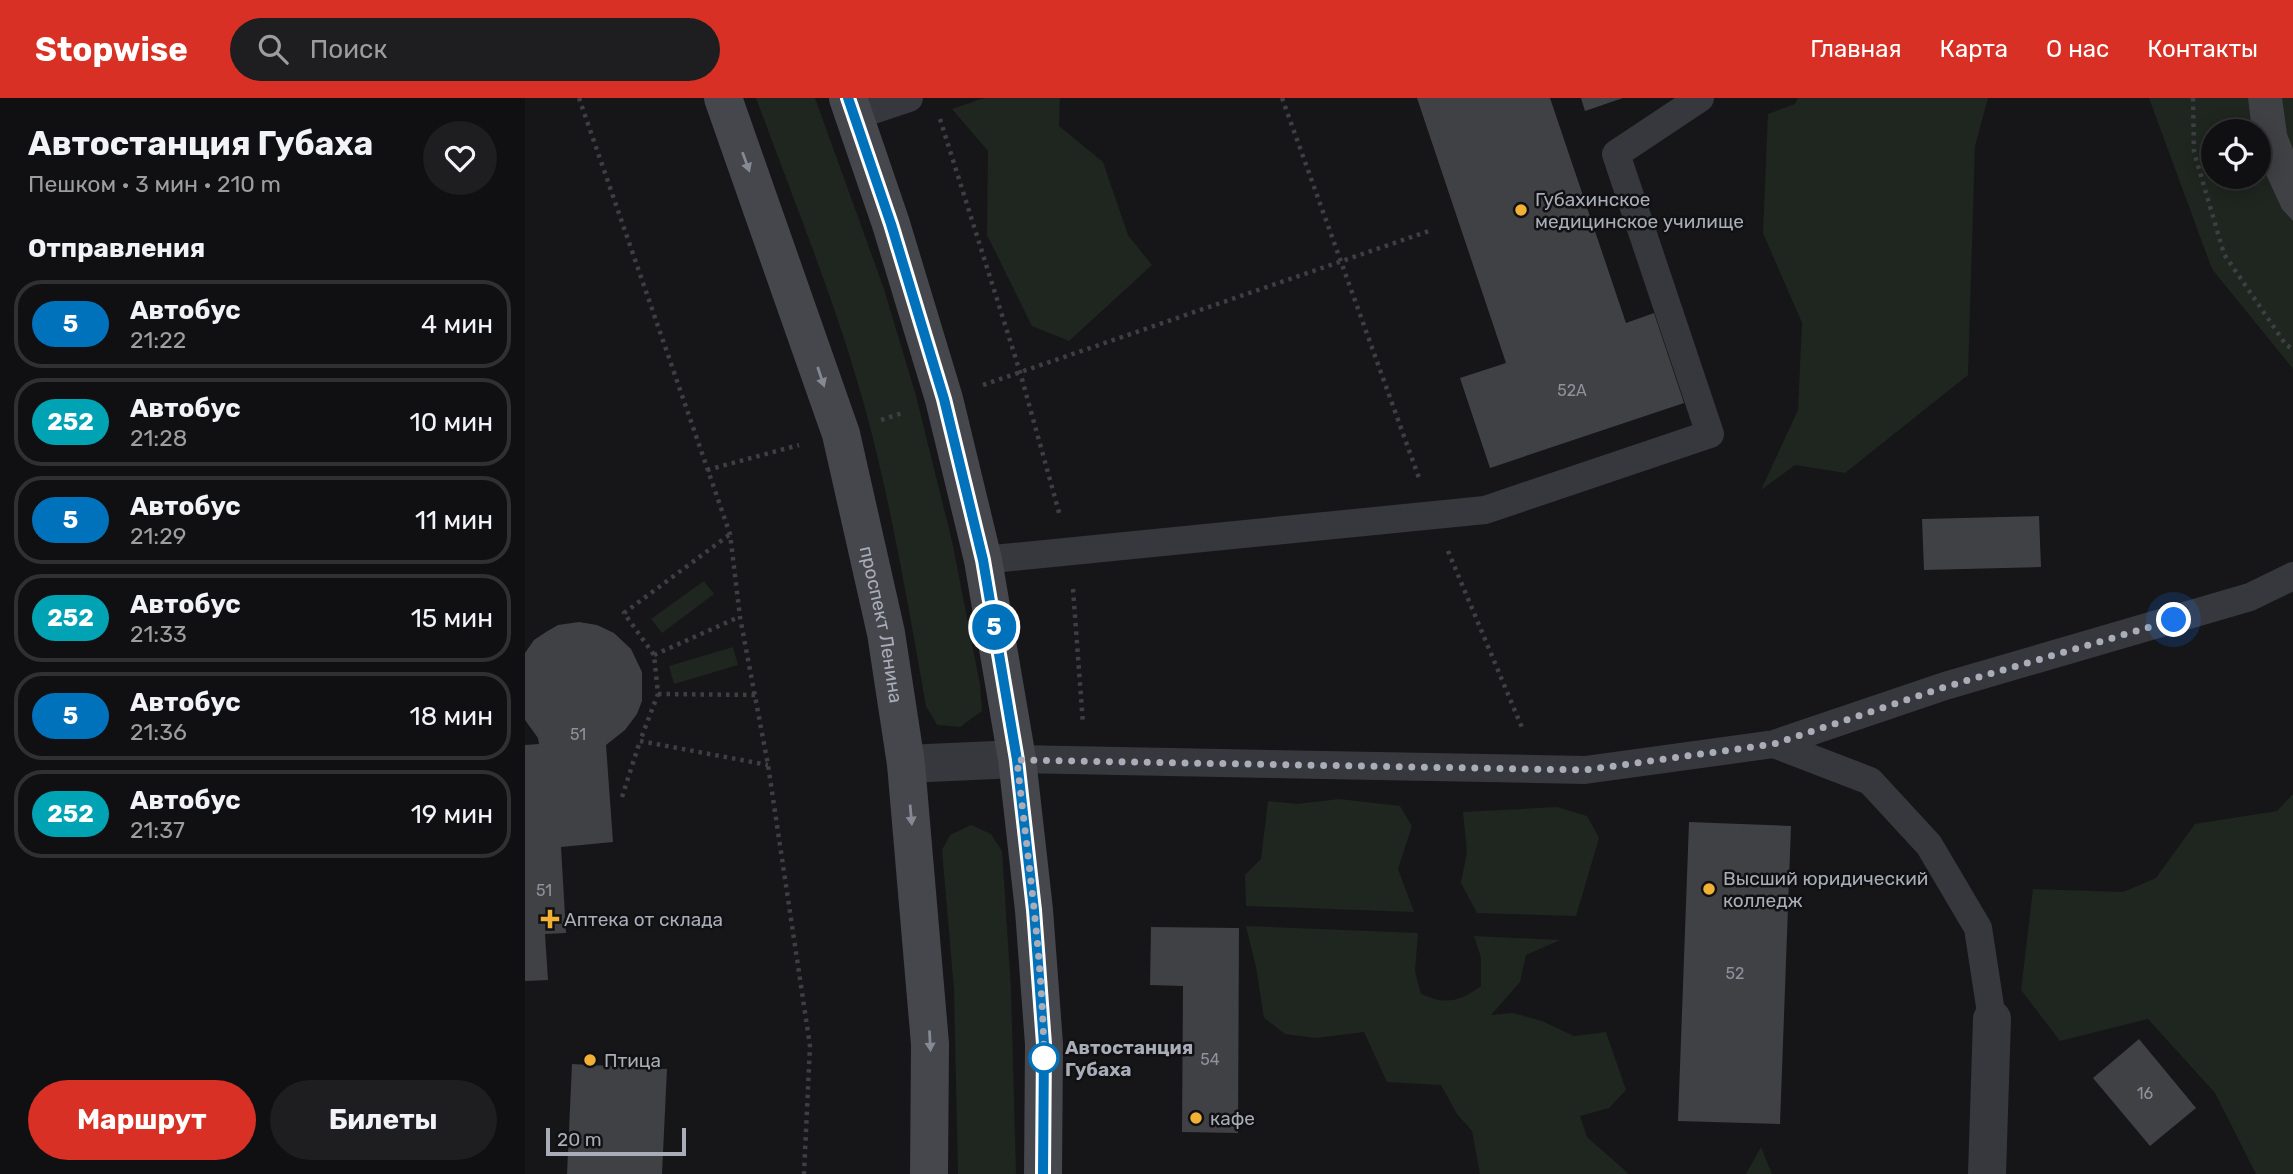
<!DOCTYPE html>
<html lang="ru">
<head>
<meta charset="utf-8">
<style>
  :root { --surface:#101012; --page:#1e1e20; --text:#f1f3f6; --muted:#9c9d9f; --line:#303032; --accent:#d93025 }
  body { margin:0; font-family:Rubik,sans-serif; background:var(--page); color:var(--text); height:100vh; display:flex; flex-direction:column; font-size:26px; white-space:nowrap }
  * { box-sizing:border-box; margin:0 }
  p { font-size:23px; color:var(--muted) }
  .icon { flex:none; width:38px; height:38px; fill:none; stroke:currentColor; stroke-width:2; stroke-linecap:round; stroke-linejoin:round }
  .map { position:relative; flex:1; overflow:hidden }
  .side { display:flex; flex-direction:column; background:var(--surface); width:525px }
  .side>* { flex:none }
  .badge { padding:0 14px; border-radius:23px; font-size:24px; line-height:46px }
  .controls { position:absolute; left:1676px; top:21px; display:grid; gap:14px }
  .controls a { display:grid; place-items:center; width:70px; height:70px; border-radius:50%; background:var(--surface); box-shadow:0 4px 18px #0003,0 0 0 2px var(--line); font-size:35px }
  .scale { position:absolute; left:21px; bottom:18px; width:140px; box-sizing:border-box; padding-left:7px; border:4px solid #a8adb8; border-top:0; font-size:19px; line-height:24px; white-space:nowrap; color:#a8adb8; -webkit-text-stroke:5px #111113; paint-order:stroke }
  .you { position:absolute; width:35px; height:35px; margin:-18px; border:5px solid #fff; border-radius:50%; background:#1a73e8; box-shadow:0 0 0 10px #1a73e833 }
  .map>.badge { position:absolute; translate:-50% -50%; box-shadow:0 0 0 4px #fff }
  h2 { padding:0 28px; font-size:26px; line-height:63px }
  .round { display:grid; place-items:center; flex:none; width:74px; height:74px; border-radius:37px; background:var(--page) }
  .headline { display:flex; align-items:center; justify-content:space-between; height:119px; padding:0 28px }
  h1 { font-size:33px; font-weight:700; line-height:52px }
  .button { display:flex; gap:14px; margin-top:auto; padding:14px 28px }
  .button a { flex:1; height:80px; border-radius:42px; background:var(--accent); color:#fff; font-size:28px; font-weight:700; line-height:80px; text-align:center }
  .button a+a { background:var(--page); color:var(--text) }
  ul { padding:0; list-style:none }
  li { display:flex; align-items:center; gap:21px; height:88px; margin:0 14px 10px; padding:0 14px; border:4px solid var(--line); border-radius:28px }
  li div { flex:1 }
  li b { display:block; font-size:26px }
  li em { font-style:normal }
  li .badge { min-width:77px; font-weight:700; text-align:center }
  header { display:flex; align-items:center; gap:42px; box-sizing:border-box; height:98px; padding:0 35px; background:var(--accent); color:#fff }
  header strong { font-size:33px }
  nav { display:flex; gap:38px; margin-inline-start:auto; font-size:24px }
  .search { width:490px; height:63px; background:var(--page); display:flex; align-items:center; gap:18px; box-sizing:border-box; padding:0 24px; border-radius:38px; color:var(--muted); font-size:26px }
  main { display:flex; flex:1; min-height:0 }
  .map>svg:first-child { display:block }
  .green { fill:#1e261f; fill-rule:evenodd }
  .building { fill:#404145 }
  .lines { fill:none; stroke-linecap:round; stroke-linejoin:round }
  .path { stroke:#3d3f44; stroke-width:4.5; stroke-dasharray:3.5 5; stroke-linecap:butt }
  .lane { stroke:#37383d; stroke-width:28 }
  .street { stroke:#37383d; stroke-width:38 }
  .secondary { stroke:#45474d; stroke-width:38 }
  .oneway { fill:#858993 }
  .line-casing { stroke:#fff; stroke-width:16 }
  .line { stroke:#0072bc; stroke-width:10 }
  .walk { stroke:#a8adb8; stroke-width:7; stroke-dasharray:0 12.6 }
  .poi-dot { fill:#f2b134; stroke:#111113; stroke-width:2.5 }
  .stop-dot { fill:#fff; stroke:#0072bc; stroke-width:3.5 }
  .labels { text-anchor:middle; stroke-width:5; stroke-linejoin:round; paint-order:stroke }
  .number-label { font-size:16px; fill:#8e929b }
  .poi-label { font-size:19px; fill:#a8adb8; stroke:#111113; text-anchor:start }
  .street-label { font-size:19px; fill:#a8adb8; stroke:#111113 }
  .stop-label { font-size:19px; font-weight:bold; fill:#a8adb8; stroke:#111113; text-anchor:start }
</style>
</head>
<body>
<header>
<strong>Stopwise</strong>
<div class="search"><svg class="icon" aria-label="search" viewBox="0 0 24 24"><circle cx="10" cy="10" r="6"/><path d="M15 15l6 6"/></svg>Поиск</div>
<nav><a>Главная</a><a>Карта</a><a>О нас</a><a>Контакты</a></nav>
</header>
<main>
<section class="side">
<div class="headline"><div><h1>Автостанция Губаха</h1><p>Пешком · 3 мин · 210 m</p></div><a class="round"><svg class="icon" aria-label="heart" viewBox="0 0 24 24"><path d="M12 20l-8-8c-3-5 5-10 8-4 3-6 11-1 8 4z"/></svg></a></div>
<h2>Отправления</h2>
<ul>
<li><span class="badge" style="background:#0072bc;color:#fff">5</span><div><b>Автобус</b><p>21:22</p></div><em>4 мин</em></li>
<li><span class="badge" style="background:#00a3b4;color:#fff">252</span><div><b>Автобус</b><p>21:28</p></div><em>10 мин</em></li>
<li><span class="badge" style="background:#0072bc;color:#fff">5</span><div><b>Автобус</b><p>21:29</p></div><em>11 мин</em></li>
<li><span class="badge" style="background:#00a3b4;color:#fff">252</span><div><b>Автобус</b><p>21:33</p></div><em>15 мин</em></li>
<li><span class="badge" style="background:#0072bc;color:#fff">5</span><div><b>Автобус</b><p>21:36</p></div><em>18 мин</em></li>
<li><span class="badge" style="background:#00a3b4;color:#fff">252</span><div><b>Автобус</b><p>21:37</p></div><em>19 мин</em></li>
</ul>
<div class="button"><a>Маршрут</a><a>Билеты</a></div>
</section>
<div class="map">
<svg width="1768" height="1076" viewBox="0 0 1768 1076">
  <rect width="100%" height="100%" fill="#161618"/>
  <path class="green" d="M231,0H290L359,191L391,298L427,443L455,587L457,613L435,629L412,627L401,608C384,512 368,416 343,321C314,212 270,106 231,0Z
    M459,0H535L534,28L578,64L603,137L627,167L544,243L507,228L462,137L463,53L427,11Z
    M1273,0H1463L1450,48L1443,277L1320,375L1270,367L1236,392L1273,312L1277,225L1238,135L1243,16L1270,6Z
    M1624,0H1768V271L1687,171ZM1689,33H1734V79H1689Z
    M179,483L189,496L137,535L126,521Z
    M208,549L213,567L149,586L144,568Z
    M1768,696V1076H1731L1690,995L1623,921L1535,943L1496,892L1508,791L1598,794L1631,780L1670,726L1752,713Z
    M814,701L875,708L887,728L873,771L889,814L721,808L720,777L736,761L743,703L772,706Z
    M1032,709L1062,718L1074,740L1051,818L952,815L936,785L942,754L938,714Z
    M446,727L466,736L477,753L486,892L491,1076H433L429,892L417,752L425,737Z
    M721,828L893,835L890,873L896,896C923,907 933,904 956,888V859L949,838L1035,842L1001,857L995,884L966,917L988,915L1017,923L1049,938L1081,934L1101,992L1084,1010L1055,1018L1062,1039L1104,1076H955L947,1033L932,1016L916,987L862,984L839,934L790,940L760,936L739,920L731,869Z
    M1236,1049L1247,1076H1221Z"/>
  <path class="building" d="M892,0H1025L1101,225L1129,215L1159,305L965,370L935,280L981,265Z
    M1056,0H1098L1060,13Z
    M1723,0H1757L1762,36L1768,51V123L1757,111L1734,61V33H1727Z
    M1514,418L1516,469L1399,472L1397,421Z
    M54,524L72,527L89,535L106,551L117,574V603L112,616L100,632L81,647L88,744L36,749L41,835L20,836L23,882L0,883V647L14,646L13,640L0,622V555L9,542L21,534L33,527Z
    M1164,724L1266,728L1255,1026L1153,1023Z
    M626,829L714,830L713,1035L657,1034L658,888L625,887Z
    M1614,941L1671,1010L1625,1048L1568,980Z
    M47,966L142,971L137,1076H42Z"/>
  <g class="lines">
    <path class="path" d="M54,0L205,436L215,519L243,667L285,948L279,1076
      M757,0L894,380
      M1668,0L1669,54L1699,156L1761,247L1768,251
      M415,21L495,274L535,418
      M458,287L904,133
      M356,322L377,315
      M182,372L274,347
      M204,437L99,515L129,557L133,596L115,643L243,667
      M923,453L998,632
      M548,491L558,626
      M129,557L214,519
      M133,596L231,597
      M97,699L115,643"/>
    <path class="lane" d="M330,18L384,0
      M458,462L960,412L1185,336L1091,56L1175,0
      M1249,646L1420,588L1725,499L1768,478
      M492,661L1060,672L1249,646L1345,683L1404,747L1453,830L1467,921"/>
    <path class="street" d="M381,666L492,661
      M1462,1076L1467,921"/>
    <g class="secondary">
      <path id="s1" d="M198,0L316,336L361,535L381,666L405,946L404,1076"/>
      <path d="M323,0L366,126L419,301L458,462L492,661L509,812L519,946L518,1076"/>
    </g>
  </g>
  <defs><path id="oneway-solid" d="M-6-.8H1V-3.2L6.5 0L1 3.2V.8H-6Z" transform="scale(1.75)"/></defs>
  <g class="oneway">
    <use href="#oneway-solid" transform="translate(221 64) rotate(70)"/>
    <use href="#oneway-solid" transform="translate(296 279) rotate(71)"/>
    <use href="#oneway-solid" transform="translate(386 717) rotate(85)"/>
    <use href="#oneway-solid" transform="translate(405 943) rotate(87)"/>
  </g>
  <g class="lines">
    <g class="line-casing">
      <path id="line" d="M323,0L366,126L419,301L458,462L492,662L509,812L519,946L518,1076"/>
    </g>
    <use href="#line" class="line"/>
    <path class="walk" d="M519,960V972C519,869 503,764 492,662L1060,672L1249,646L1420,589L1649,522"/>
  </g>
  <g class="poi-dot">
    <circle cx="996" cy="112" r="7"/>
    <circle cx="1184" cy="791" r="7"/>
    <path d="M21.5 810.5h7v7h7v7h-7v7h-7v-7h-7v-7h7z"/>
    <circle cx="65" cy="962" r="7"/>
    <circle cx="671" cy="1020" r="7"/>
  </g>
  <circle class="stop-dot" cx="519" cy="960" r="14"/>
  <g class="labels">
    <g class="number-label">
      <text x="1047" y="298">52А</text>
      <text x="53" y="642">51</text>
      <text x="19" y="798">51</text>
      <text x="1210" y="881">52</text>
      <text x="685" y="967">54</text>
      <text x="1620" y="1001">16</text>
    </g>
    <g class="poi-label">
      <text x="1010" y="108">Губахинское<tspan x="1010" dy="22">медицинское училище</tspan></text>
      <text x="1198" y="787">Высший юридический<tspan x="1198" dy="22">колледж</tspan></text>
      <text x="39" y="828">Аптека от склада</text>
      <text x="79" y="969">Птица</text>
      <text x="685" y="1027">кафе</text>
    </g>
    <g class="street-label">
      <text dy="7" stroke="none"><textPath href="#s1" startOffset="551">проспект Ленина</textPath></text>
    </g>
    <g class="stop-label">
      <text x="540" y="956">Автостанция<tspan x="540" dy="22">Губаха</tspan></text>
    </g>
  </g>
</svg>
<div class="controls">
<a><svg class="icon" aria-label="locate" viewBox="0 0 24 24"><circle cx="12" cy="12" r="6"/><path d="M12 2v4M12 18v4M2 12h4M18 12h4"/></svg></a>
</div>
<div class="scale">20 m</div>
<div class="you" style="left:1649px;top:522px"></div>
<b class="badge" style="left:469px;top:529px;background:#0072bc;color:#fff">5</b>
</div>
</main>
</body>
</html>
